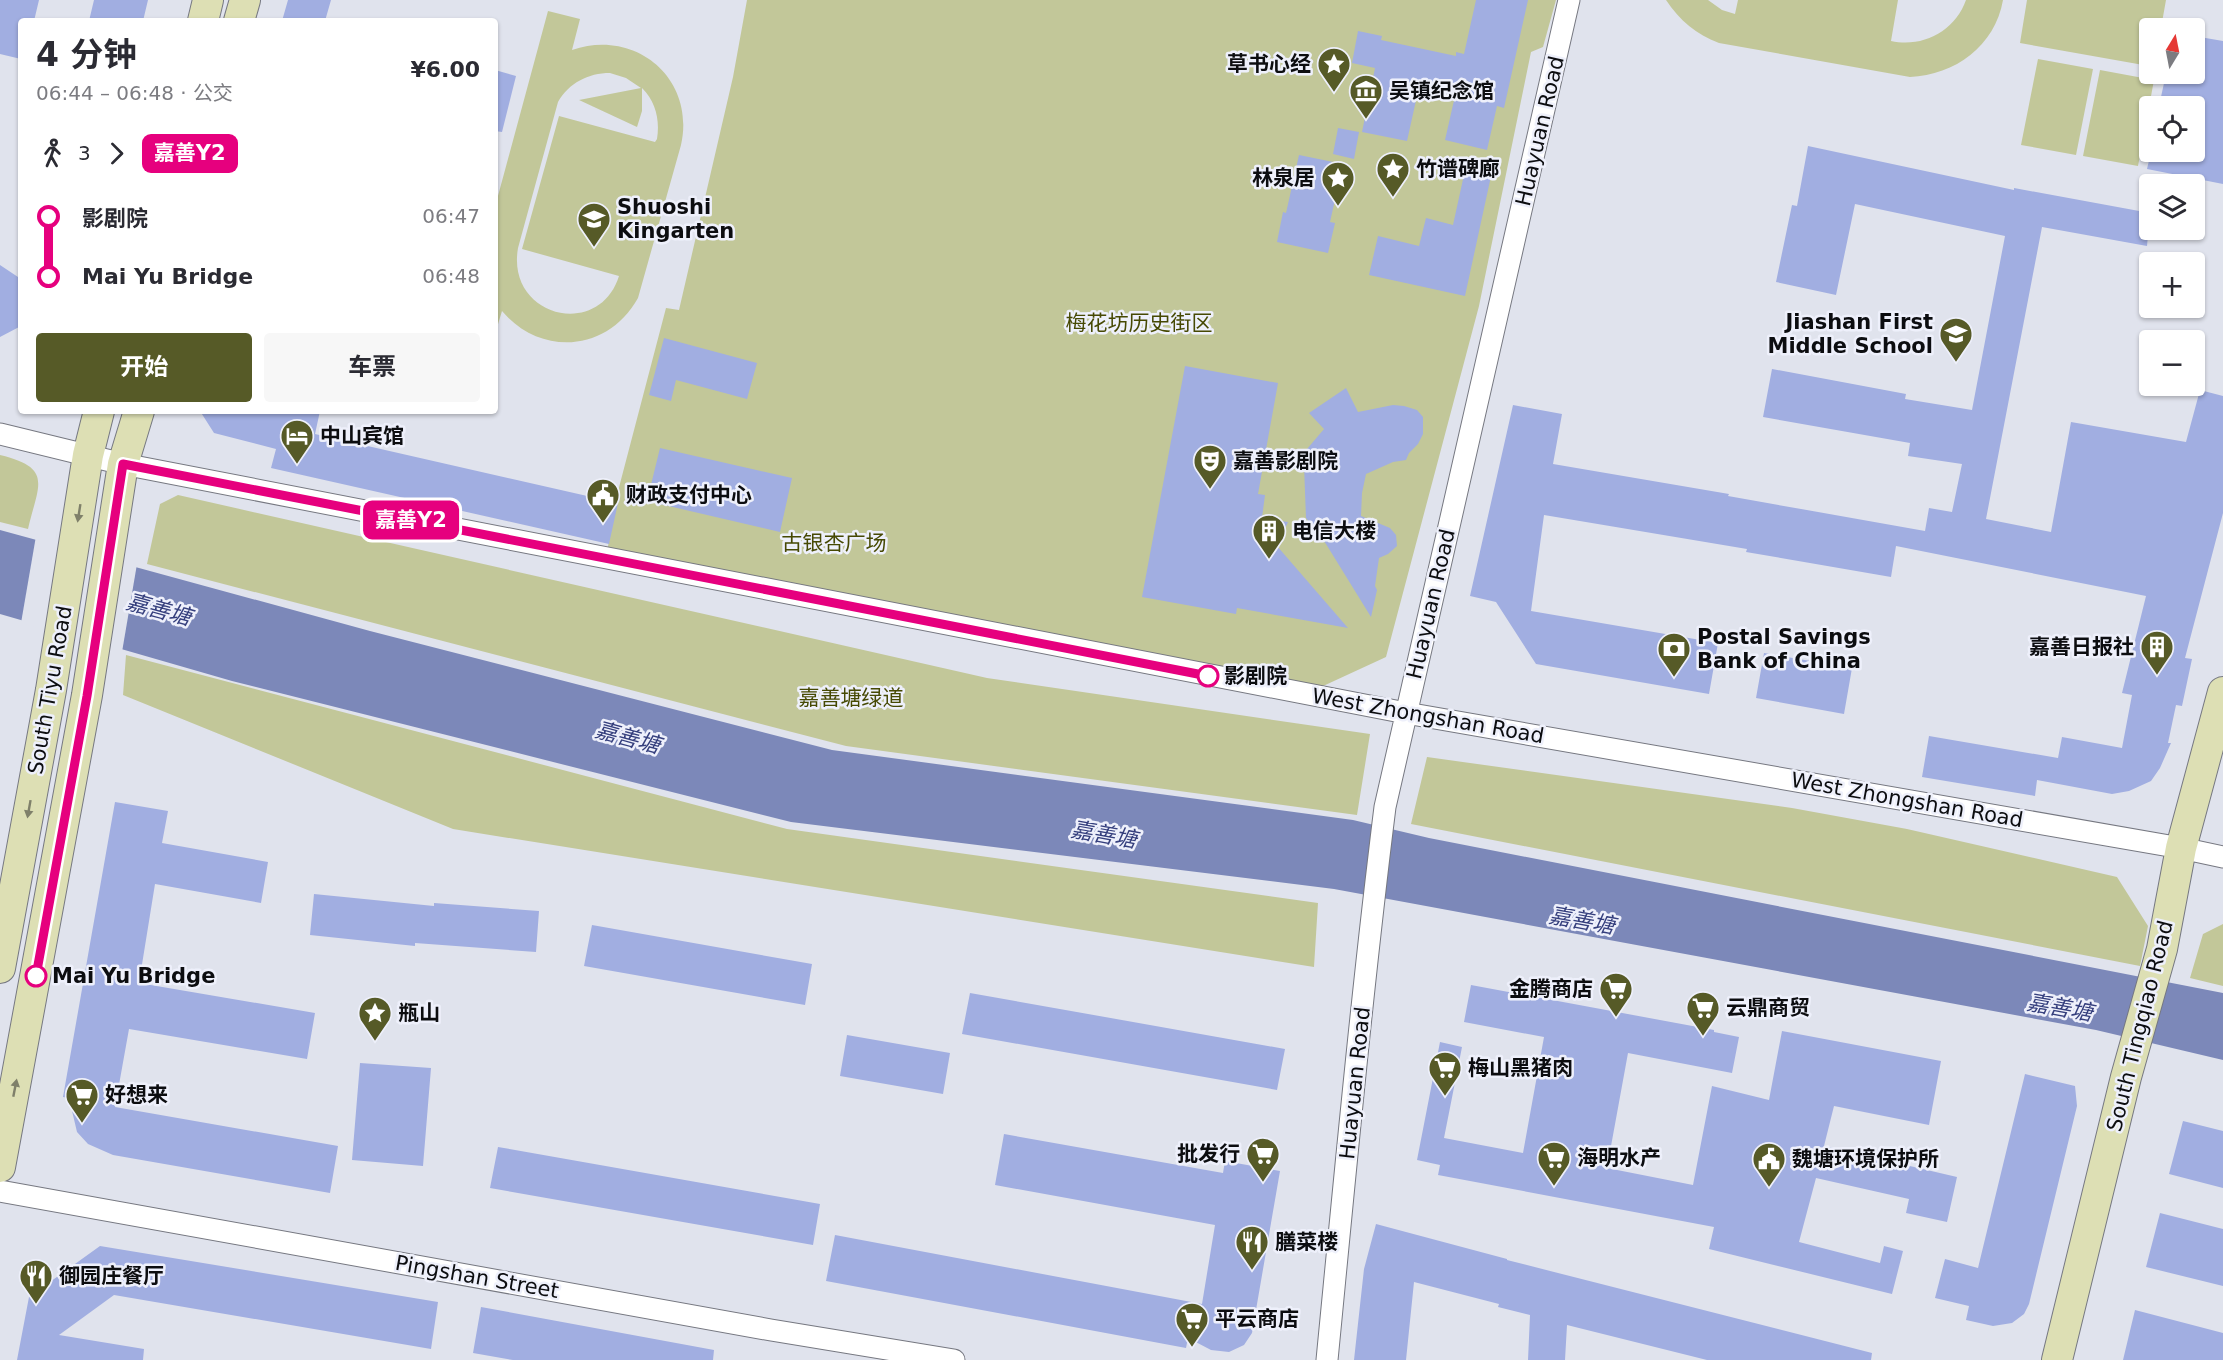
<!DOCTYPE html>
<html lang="zh">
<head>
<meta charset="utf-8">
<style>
  :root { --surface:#fff; --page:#f7f7f7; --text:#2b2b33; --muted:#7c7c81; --accent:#565a27 }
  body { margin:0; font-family:"DejaVu Sans","Noto Sans SC",sans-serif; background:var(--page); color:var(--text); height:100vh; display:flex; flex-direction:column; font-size:22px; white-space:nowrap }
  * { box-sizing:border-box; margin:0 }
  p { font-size:20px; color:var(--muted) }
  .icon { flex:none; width:33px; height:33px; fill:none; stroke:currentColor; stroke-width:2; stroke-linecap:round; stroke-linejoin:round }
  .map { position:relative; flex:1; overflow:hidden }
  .details { position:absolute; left:18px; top:18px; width:480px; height:396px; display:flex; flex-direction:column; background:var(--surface); border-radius:6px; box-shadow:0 2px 4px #0004 }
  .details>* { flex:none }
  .badge { padding:0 12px; border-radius:9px; font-size:21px; line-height:39px }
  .needle { width:39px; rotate:10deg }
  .tools { position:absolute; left:2139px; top:18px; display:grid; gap:12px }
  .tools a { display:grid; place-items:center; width:66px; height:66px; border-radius:6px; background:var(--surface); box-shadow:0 2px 4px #0004; font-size:30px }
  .map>.badge { position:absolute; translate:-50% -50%; box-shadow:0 0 0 3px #fff }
  .legs { display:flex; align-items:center; gap:9px; height:66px; padding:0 18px; font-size:20px }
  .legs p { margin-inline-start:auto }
  .summary { display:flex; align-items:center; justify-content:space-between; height:102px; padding:0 18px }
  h1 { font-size:33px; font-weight:700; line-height:45px }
  .button { display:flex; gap:12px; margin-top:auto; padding:12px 18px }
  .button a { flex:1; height:69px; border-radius:6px; background:var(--accent); color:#fff; font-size:24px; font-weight:700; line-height:69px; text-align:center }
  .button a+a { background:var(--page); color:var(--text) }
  ul { padding:0 18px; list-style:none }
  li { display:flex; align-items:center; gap:21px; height:60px; font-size:22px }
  li i { display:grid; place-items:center; width:9px; height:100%; margin:0 8px; background:currentColor }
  li i::after { content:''; width:15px; height:15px; margin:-8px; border:4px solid; border-radius:50%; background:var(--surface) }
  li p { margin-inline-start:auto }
  li:first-child i { background:linear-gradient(#0000 50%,currentColor 0) }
  li:last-child i { background:linear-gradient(currentColor 50%,#0000 0) }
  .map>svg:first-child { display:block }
  .green { fill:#c2c799; fill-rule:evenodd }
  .water { fill:#7c88b9 }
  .pier { fill:#e0e3ed }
  .building { fill:#a1aee1 }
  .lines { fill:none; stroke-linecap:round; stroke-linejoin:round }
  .street-casing { stroke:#767881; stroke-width:23 }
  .secondary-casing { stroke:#767881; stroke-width:32 }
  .street { stroke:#fff; stroke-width:21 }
  .secondary { stroke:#dddfb4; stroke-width:30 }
  .oneway { fill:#7f806a }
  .line-1-casing { stroke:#fff; stroke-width:14 }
  .line-1 { stroke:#e6007e; stroke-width:9 }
  .stop-1-dot { fill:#fff; stroke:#e6007e; stroke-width:3 }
  .labels { text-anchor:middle; stroke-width:5; stroke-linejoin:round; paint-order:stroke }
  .poi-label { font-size:21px; font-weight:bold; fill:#0c0d10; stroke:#eef0fb; text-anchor:start }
  .street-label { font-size:21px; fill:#0c0d10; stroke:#eef0fb }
  .park-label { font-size:21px; fill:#464903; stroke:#eef0fb }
  .stop-label { font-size:21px; font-weight:bold; fill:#0c0d10; stroke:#eef0fb; text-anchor:start }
  .water-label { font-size:22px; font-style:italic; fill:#353f7d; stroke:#eef0fb }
</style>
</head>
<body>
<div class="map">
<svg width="2223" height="1360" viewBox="0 0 2223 1360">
  <rect width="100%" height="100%" fill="#e0e3ed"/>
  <path class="green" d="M747,0H1556L1543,47L1531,52L1479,306L1386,657L1321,687L607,552L617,495L666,308L679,310L733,77Z
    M1666,0H1708L1722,10L1735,14L1738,0H1898L1891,41C1923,48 1955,31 1966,0H2003C1995,46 1955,75 1910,77L1719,43C1696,34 1680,21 1666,0Z
    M2027,0H2166L2161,28H2150L2149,66L2020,43Z
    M548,11L580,19L572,50C635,28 696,78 681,145L638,298C608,352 541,357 502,311L495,334V207ZM610,73L626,78L641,88L579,100L637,127L642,111V88C656,102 660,120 657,139L655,142L559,116L522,249L619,276C599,340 506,317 518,248L558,102C569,83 588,73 610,73Z
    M2038,59L2093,69L2076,155L2021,145Z
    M2100,70L2154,80L2138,166L2083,156Z
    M0,455C54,468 38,485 28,529L0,522Z
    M178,495L987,678L1370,734L1357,815L846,746L147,564L160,504Z
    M126,655L787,829L1318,903L1314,967L453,829L123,695Z
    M1427,757L1792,808L1907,829L2117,877L2148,926L2140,966L1411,824Z
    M2223,924V986L2190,978L2203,934Z"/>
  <path class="water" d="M0,530L370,631L832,750L1353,820L1429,838L2223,993V1060L2096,1030L1334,889L791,822L232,681L0,614Z"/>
  <path class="pier" d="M36,536L137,564L122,652L21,623Z"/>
  <path class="building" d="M0,0H39L34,21H21V59L0,54Z
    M94,0H148L143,21H89Z
    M288,0H331L325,21H282Z
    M1476,0H1528L1504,108L1497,106L1487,150L1445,140L1455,96L1419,87L1407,141L1362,132L1375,68L1352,63L1358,31L1382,36L1381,40L1456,56V52L1464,54Z
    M2194,36L2223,41V184L2147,169L2151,152H2194V106H2159L2166,74H2194Z
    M495,70L516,76L502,132L495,131Z
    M1338,128L1359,132L1354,159L1333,154Z
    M1808,146L2014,190V188L2150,213L2147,246L2042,227L1986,519L2051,532L2071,422L2186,442L2200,390L2223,396V513L2185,658L2192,659L2182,706L2176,705L2168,743H2171L2160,768L2151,781L2129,791L2112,794L2037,780L2035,796L1922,777L1929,736L2058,758L2062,737L2122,748L2132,695L2122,693L2146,596L1896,546L1891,577L1746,552L1747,549L1544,515L1531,611L1718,643L1709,694L1536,664L1496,602L1470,596L1513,405L1562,414L1553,464L1729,494L1728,496L1925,531L1929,508L1952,512L1962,464L1908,456L1910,443L1763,417L1772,369L1906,394L1905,399L1972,410L2005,236L1855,204L1836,295L1776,282L1792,205L1797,206Z
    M1299,155L1343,164L1330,222L1335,223L1328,253L1277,242L1283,212L1286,213Z
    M1467,161L1493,167L1465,296L1369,275L1378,236L1419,246L1426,218L1453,225Z
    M0,265L21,279V326L0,337Z
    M664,338L757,363L747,399L676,380L671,401L649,395Z
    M1185,366L1278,383L1258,494L1265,495L1262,518L1288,522L1277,546L1348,628L1237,608L1236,614L1142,597Z
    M1346,388L1358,412L1393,405L1404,406L1417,410L1423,417V434L1418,444L1409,453L1406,460L1393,462L1366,474L1362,493L1361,516L1390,528L1396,535L1397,546L1388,554L1379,558L1375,586L1377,590L1371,617L1326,544L1306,518L1304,465L1307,449L1324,429L1309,413Z
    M200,411H320L315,434L618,503L609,544L271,468L276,449L214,433Z
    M660,448L792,478L780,532L647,501Z
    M1764,653L1852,668L1844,714L1756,698Z
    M115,802L168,811L162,843L268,862L261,903L155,884L139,983L315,1013L307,1059L129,1029L115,1107L338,1146L330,1193L113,1155L88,1144L77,1132L69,1098L63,1097Z
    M314,894L434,906V903L539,911L536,952L415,943V946L310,935Z
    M592,925L812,964L805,1005L584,966Z
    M1471,985L1714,1030V1032L1739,1037L1732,1073L1628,1053L1607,1168L1693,1185L1712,1086L1769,1100L1782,1031L1941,1061L1929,1125L1834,1106L1824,1146L1957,1177L1947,1222L1906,1213L1909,1199L1816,1178L1799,1242L1880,1263L1884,1246L1903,1251L1892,1294L1709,1249L1714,1227L1438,1175L1440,1165L1417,1160L1440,1042L1462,1047L1444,1138L1523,1153L1544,1037L1464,1022Z
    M970,993L1285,1049L1277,1090L962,1034Z
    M847,1035L950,1053L943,1094L840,1076Z
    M360,1063L431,1068L423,1166L352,1160Z
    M2025,1074L2075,1086L2077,1106L2029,1304L2024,1314L2012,1323L1993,1326L1966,1320L1969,1306L1935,1298L1945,1259L1978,1268Z
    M2183,1121L2223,1131V1188L2169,1174Z
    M1004,1134L1223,1173L1225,1161L1280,1171L1252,1333L1244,1345L1229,1352L1211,1350L1188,1338L1186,1348L826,1281L835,1235L1202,1304L1215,1225L995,1185Z
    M498,1147L820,1204L813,1245L490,1188Z
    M2160,1213L2223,1229V1286L2146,1267Z
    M1376,1224L1507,1259V1260L1872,1353L1871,1360H1707L1567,1325L1565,1360H1528L1530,1315L1498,1307L1499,1304L1414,1282L1406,1360H1354L1364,1269Z
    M100,1246L438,1302L431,1349L114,1295L59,1335L144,1349L143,1360H17L29,1297Z
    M481,1307L714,1350L713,1360H513L473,1353Z
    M2135,1310L2223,1333V1360H2123Z"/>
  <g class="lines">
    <g class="street-casing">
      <path id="street" d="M0,434L123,464L1406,713L2181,848L2223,857
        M0,1191L771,1330L954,1360
        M1327,1360C1345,1175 1362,991 1385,807L1569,0"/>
    </g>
    <g class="secondary-casing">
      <path id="secondary" d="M203,21L208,0
        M239,21L245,0
        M0,968L51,690L88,455L99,411
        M0,1167L87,695L123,464L139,411
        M2057,1360L2126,1077L2162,949L2181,848L2223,692"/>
    </g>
    <use href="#street" class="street"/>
    <use href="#secondary" class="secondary"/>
  </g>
  <defs><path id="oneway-solid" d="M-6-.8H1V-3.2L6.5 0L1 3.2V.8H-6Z" transform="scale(1.5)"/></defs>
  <g class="oneway">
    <use href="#oneway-solid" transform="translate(79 513) rotate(99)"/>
    <use href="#oneway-solid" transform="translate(29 809) rotate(100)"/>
    <use href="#oneway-solid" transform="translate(15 1088) rotate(-79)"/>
  </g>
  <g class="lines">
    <g class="line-1-casing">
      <path id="line-1" d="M36,976L87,696L123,464L1208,676"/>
    </g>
    <use href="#line-1" class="line-1"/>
  </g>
  <defs>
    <g id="sight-pin" transform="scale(1.725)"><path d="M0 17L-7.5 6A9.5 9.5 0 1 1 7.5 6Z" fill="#565a27" stroke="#eef0fb"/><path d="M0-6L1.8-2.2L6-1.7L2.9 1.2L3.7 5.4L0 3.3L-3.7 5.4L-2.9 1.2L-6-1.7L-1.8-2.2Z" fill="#fff"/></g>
    <g id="museum-pin" transform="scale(1.725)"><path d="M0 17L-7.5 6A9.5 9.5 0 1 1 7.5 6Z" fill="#565a27" stroke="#eef0fb"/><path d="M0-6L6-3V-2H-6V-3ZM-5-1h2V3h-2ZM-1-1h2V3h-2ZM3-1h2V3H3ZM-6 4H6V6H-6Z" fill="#fff"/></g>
    <g id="school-pin" transform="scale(1.725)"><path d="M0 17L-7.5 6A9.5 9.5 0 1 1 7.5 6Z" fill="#565a27" stroke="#eef0fb"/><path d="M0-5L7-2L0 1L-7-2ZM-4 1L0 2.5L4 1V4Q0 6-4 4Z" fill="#fff"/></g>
    <g id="hotel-pin" transform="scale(1.725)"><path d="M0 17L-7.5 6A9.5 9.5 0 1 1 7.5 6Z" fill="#565a27" stroke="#eef0fb"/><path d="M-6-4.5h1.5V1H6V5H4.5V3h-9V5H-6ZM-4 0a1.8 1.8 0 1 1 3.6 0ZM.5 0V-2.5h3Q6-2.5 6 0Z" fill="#fff"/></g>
    <g id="theatre-pin" transform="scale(1.725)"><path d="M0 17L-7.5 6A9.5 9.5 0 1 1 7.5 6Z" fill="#565a27" stroke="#eef0fb"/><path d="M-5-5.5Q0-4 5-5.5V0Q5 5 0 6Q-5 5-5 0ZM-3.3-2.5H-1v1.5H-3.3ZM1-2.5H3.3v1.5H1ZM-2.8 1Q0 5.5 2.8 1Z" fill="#fff"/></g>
    <g id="civic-pin" transform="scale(1.725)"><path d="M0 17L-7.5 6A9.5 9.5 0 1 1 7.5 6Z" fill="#565a27" stroke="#eef0fb"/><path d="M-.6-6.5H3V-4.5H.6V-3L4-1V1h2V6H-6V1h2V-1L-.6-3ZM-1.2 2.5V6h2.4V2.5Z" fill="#fff"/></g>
    <g id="building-pin" transform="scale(1.725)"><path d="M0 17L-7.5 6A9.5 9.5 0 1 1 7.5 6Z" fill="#565a27" stroke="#eef0fb"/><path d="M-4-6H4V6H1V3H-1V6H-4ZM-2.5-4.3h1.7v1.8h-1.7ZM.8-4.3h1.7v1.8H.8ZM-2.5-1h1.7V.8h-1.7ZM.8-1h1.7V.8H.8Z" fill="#fff"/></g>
    <g id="bank-pin" transform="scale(1.725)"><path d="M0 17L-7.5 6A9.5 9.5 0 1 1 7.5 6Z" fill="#565a27" stroke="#eef0fb"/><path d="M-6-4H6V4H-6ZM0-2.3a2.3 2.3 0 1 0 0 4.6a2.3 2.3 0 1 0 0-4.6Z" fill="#fff"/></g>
    <g id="supermarket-pin" transform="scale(1.725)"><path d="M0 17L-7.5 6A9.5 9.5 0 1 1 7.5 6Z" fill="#565a27" stroke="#eef0fb"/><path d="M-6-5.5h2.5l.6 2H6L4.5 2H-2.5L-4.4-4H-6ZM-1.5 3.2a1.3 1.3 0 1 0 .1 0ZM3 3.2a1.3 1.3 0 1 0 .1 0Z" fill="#fff"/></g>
    <g id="restaurant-pin" transform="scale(1.725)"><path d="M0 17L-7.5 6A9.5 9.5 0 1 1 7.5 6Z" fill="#565a27" stroke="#eef0fb"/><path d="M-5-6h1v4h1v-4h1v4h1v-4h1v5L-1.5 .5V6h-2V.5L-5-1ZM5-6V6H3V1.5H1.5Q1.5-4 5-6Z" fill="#fff"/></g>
  </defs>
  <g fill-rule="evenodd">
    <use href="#sight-pin" x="1334" y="64"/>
    <use href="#museum-pin" x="1366" y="91"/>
    <use href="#sight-pin" x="1393" y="169"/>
    <use href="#sight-pin" x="1338" y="178"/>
    <use href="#school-pin" x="594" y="219"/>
    <use href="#school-pin" x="1956" y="334"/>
    <use href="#hotel-pin" x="297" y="436"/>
    <use href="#theatre-pin" x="1210" y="461"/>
    <use href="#civic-pin" x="603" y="495"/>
    <use href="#building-pin" x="1269" y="531"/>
    <use href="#building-pin" x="2157" y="647"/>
    <use href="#bank-pin" x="1674" y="649"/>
    <use href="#supermarket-pin" x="1616" y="989"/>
    <use href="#supermarket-pin" x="1703" y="1008"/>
    <use href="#sight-pin" x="375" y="1013"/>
    <use href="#supermarket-pin" x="1445" y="1068"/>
    <use href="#supermarket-pin" x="82" y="1095"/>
    <use href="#supermarket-pin" x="1263" y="1154"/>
    <use href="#supermarket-pin" x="1554" y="1158"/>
    <use href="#civic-pin" x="1769" y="1159"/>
    <use href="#restaurant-pin" x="1252" y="1242"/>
    <use href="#restaurant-pin" x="36" y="1276"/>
    <use href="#supermarket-pin" x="1192" y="1319"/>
  </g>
  <g class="stop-1-dot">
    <circle cx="1208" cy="676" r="10"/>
    <circle cx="36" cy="976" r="10"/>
  </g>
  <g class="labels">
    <g class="poi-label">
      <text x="1311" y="71" text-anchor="end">草书心经</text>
      <text x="1389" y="98">吴镇纪念馆</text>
      <text x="1416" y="176">竹谱碑廊</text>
      <text x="1315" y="185" text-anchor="end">林泉居</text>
      <text x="617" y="214">Shuoshi<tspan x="617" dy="24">Kingarten</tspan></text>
      <text x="1933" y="329" text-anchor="end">Jiashan First<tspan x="1933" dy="24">Middle School</tspan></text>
      <text x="320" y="443">中山宾馆</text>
      <text x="1233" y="468">嘉善影剧院</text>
      <text x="626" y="502">财政支付中心</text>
      <text x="1292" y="538">电信大楼</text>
      <text x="1697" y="644">Postal Savings<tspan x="1697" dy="24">Bank of China</tspan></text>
      <text x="2134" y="654" text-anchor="end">嘉善日报社</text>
      <text x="1593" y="996" text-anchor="end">金腾商店</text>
      <text x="1726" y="1015">云鼎商贸</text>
      <text x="398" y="1020">瓶山</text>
      <text x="1468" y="1075">梅山黑猪肉</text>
      <text x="105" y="1102">好想来</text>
      <text x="1240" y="1161" text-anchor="end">批发行</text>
      <text x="1577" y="1165">海明水产</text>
      <text x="1792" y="1166">魏塘环境保护所</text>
      <text x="1275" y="1249">膳菜楼</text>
      <text x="59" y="1283">御园庄餐厅</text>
      <text x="1215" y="1326">平云商店</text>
    </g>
    <g class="street-label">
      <text transform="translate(1540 131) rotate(-77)" y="7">Huayuan Road</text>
      <text transform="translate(1431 604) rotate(-77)" y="7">Huayuan Road</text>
      <text transform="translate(50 690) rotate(-80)" y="7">South Tiyu Road</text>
      <text transform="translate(1428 716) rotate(10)" y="7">West Zhongshan Road</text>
      <text transform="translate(1907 800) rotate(10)" y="7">West Zhongshan Road</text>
      <text transform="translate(2140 1026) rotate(-76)" y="7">South Tingqiao Road</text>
      <text transform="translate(1355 1083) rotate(-84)" y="7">Huayuan Road</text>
      <text transform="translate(477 1277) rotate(10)" y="7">Pingshan Street</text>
    </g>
    <g class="park-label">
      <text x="1139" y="330">梅花坊历史街区</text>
      <text x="834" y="550">古银杏广场</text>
      <text x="851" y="705">嘉善塘绿道</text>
    </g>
    <g class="stop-label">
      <text x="1224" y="683">影剧院</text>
      <text x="52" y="983">Mai Yu Bridge</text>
    </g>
    <g class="water-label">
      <text transform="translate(159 609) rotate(15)" y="8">嘉善塘</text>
      <text transform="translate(628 737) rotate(15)" y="8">嘉善塘</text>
      <text transform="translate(1104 834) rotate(10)" y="8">嘉善塘</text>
      <text transform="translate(1582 920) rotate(10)" y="8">嘉善塘</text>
      <text transform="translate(2060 1007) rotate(10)" y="8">嘉善塘</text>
    </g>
  </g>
</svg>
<div class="tools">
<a><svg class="needle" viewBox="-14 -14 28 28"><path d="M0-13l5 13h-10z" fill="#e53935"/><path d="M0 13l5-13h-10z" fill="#7c7c81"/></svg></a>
<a><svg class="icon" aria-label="locate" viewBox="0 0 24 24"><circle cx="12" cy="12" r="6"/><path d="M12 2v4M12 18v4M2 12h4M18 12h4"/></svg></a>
<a><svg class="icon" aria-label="layers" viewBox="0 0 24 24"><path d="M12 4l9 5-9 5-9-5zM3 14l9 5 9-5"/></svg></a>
<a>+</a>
<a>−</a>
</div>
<b class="badge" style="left:411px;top:520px;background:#e6007e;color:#fff">嘉善Y2</b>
<section class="details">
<div class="summary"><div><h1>4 分钟</h1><p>06:44 – 06:48 · 公交</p></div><b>¥6.00</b></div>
<div class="legs"><svg class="icon" aria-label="walk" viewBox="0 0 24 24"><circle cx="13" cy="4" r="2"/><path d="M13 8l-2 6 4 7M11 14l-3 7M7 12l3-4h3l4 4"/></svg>3<svg class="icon" aria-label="forward" viewBox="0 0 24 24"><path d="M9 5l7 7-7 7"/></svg><b class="badge" style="background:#e6007e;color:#fff">嘉善Y2</b></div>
<ul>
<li><i style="color:#e6007e"></i><b>影剧院</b><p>06:47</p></li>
<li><i style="color:#e6007e"></i><b>Mai Yu Bridge</b><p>06:48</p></li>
</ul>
<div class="button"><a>开始</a><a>车票</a></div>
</section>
</div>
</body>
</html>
